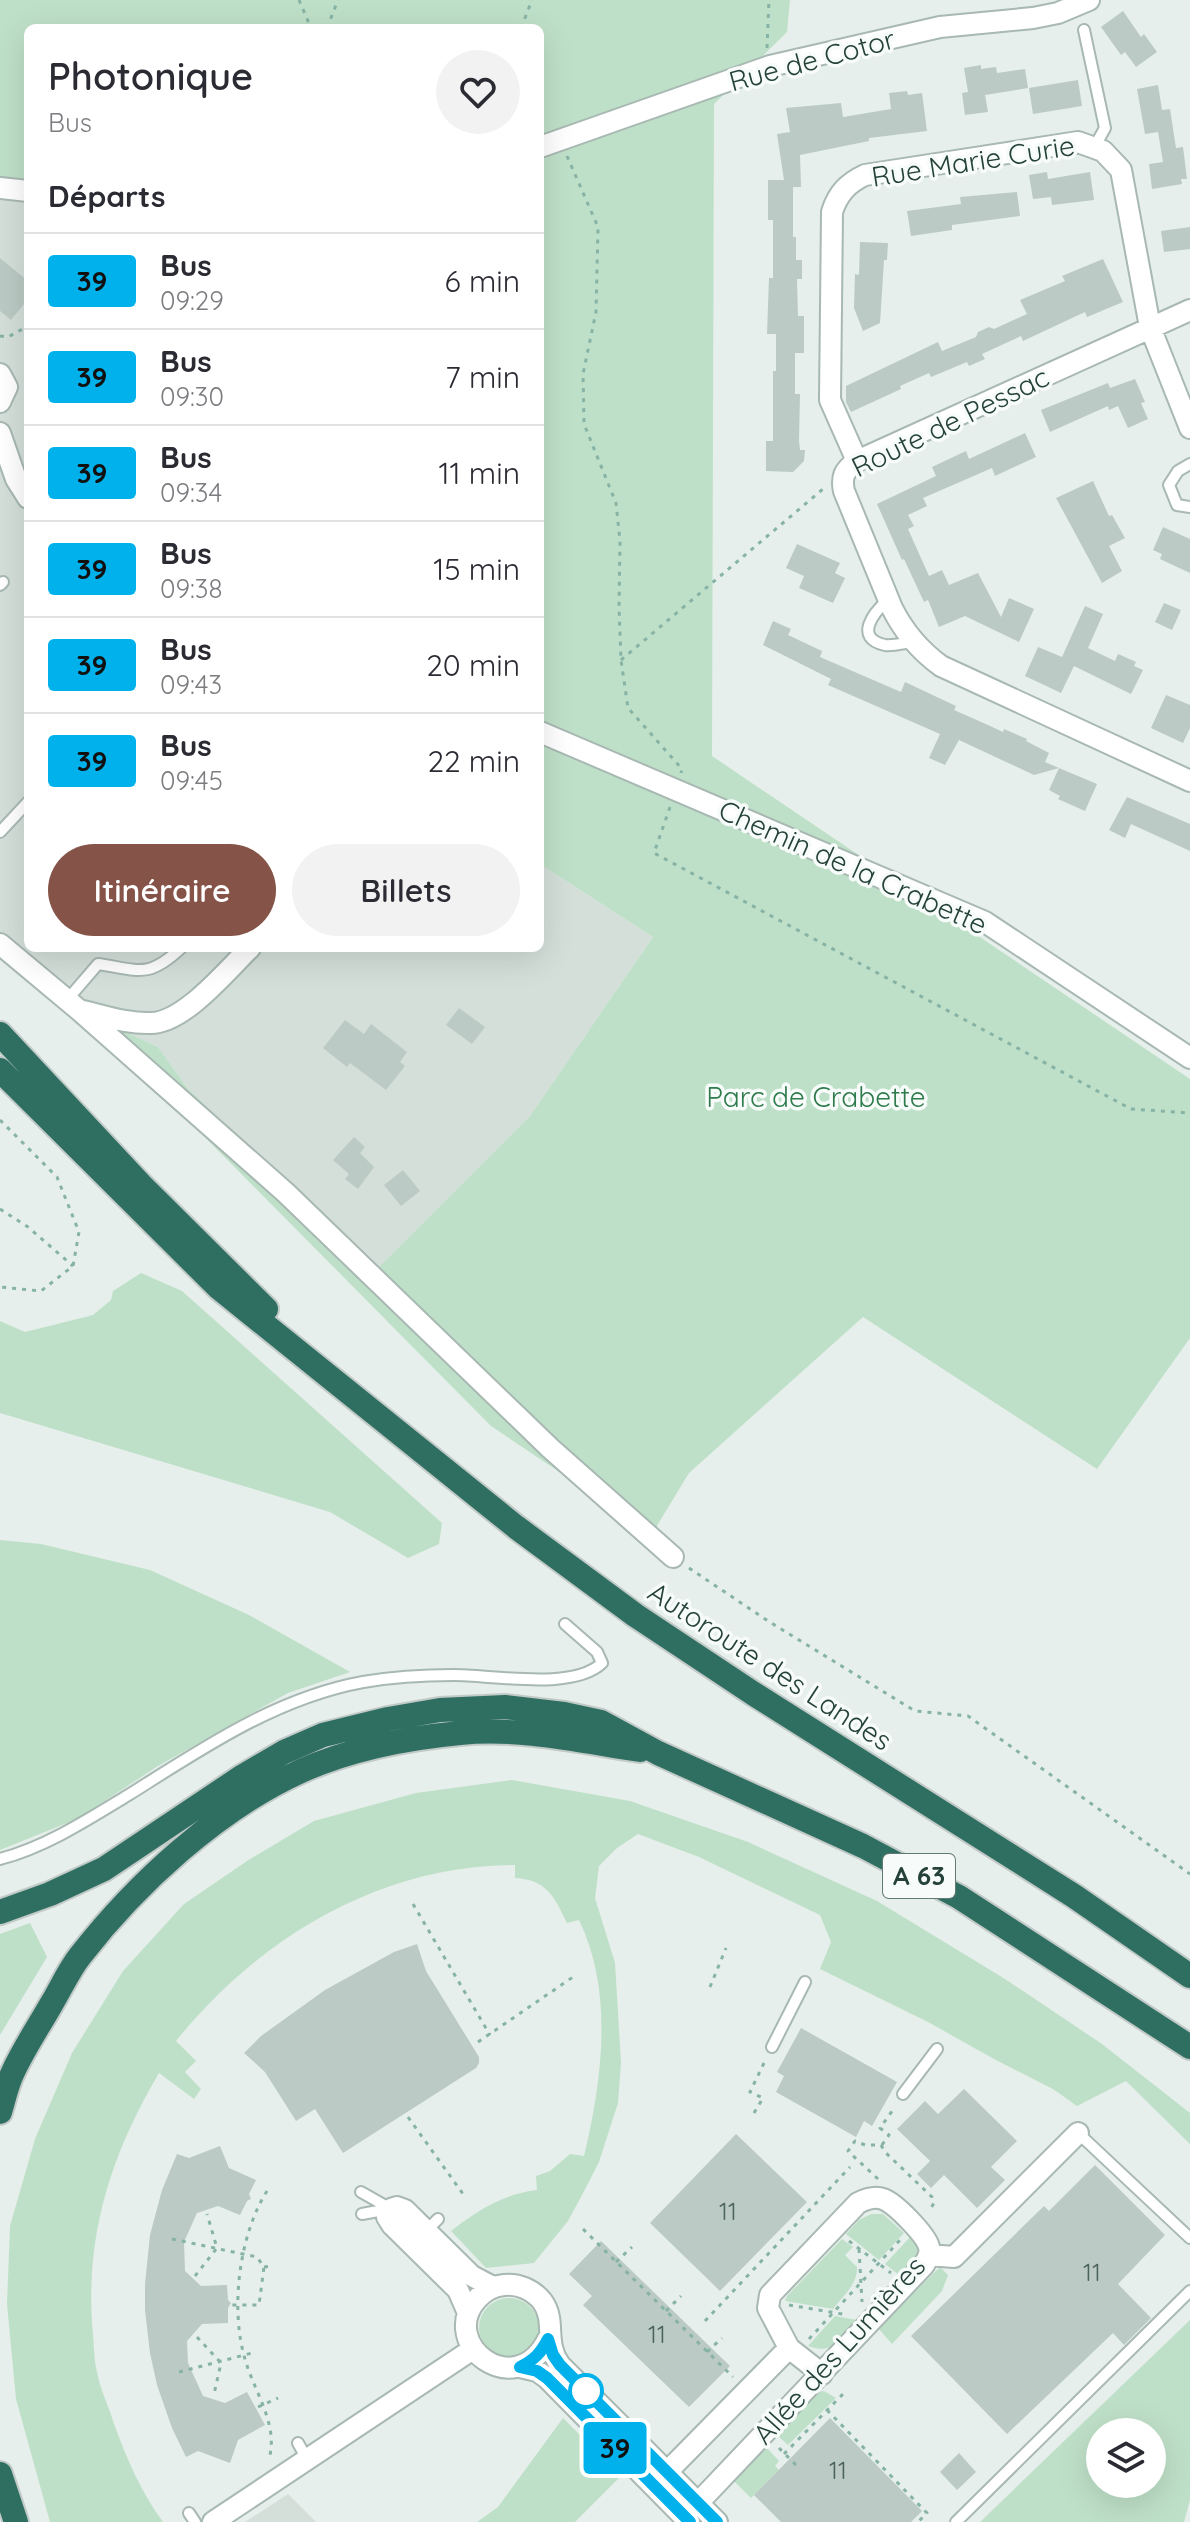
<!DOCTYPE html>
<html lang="fr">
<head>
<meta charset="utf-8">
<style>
  :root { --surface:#fff; --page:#f2f2f3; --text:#2b2b33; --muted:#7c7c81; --line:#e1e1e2; --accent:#855347 }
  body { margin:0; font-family:Quicksand,sans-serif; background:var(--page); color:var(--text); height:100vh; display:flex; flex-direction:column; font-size:30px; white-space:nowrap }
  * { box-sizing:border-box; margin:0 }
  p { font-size:26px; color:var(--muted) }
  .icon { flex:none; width:44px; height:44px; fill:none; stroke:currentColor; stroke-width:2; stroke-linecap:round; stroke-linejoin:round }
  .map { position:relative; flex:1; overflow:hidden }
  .drawer { position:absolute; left:24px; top:24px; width:520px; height:928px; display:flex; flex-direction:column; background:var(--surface); border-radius:12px; box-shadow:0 8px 32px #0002 }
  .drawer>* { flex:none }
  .badge { padding:0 16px; border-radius:6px; font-size:28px; line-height:52px }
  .buttons { position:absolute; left:1086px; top:2418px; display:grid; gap:16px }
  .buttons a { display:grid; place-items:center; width:80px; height:80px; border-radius:50%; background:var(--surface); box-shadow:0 8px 32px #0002; font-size:40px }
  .map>.badge { position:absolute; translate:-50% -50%; box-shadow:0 0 0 4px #fff }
  h2 { padding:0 24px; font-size:30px; line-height:72px }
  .round { display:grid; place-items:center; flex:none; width:84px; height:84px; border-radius:42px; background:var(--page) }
  .head { display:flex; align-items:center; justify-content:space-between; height:136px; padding:0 24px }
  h1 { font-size:38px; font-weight:600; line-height:60px }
  .action { display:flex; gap:16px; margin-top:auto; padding:16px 24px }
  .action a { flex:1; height:92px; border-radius:48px; background:var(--accent); color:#fff; font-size:32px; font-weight:600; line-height:92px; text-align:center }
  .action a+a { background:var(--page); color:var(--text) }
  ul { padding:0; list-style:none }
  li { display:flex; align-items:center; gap:24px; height:96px; padding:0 24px; border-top:2px solid var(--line) }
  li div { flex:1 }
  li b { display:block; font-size:30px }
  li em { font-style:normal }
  li .badge { min-width:88px; font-weight:700; text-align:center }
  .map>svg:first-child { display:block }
  .built { fill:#d4dfda }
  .green { fill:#bfe0c8; fill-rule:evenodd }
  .building { fill:#bbcac4 }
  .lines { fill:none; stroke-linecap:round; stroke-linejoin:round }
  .lane-casing { stroke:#a8b8b2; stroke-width:14 }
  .street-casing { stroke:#a8b8b2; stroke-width:24 }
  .highway-casing { stroke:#c2cac8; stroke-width:28 }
  .path { stroke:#86b3a5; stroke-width:3; stroke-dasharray:4 6; stroke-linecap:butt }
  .lane { stroke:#fff; stroke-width:10 }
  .street { stroke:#fff; stroke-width:20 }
  .highway { stroke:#2f6f62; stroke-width:24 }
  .line-casing { stroke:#fff; stroke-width:18 }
  .line { stroke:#00b1eb; stroke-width:12 }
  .stop-dot { fill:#fff; stroke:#00b1eb; stroke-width:4 }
  .labels { text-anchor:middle; stroke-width:7; stroke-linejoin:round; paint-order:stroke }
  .number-label { font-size:24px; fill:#4a645c }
  .shield { fill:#f7fbf9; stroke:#637a73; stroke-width:2 }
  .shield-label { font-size:26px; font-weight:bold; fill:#24423a }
  .street-label { font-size:28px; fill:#24423a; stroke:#f7fbf9 }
  .park-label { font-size:28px; fill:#2d7a4b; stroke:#f7fbf9 }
</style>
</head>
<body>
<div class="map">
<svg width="1190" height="2522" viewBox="0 0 1190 2522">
  <rect width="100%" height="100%" fill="#e6efeb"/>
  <path class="built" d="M0,199L28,203V948H540V864L653,937L530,1116L378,1268L188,1089L158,1047L79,1010L0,944Z
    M288,2494L316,2522H245Z"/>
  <path class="green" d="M0,0H790L787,32L714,104L712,756L1190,1079V1338L1097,1469L863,1317L689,1473L652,1534L491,1426L79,1010L158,1047L188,1089L378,1268L530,1116L653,937L540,864V28H28V203L0,199Z
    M141,1273L182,1291L442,1523L439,1544L408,1558L330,1512L0,1413V1321L25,1332L93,1315L111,1300L113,1291Z
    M0,1540L41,1544L150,1570L249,1615L350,1672L288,1693L158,1766L77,1819L0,1850Z
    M512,1780L630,1801L748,1842L877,1901L1005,1979L1102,2044L1190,2113V2144L1126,2081L1077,2106L1053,2089L994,2059L928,2022L820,1969L831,1942L820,1915L699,1857L638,1834L617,1848L599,1866L595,1898L615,1963L621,2062L618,2103L599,2162L582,2195L568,2221L534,2263L486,2268L451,2231C478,2210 503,2194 537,2190L536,2176L550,2171L570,2154L584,2156C602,2081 614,1992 579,1920L567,1923C554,1896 547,1880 515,1878V1865C380,1865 259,1938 176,2041L196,2061L185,2072L201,2089L194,2099L159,2073C110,2156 84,2238 93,2335C94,2347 94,2360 97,2372C100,2389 109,2407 114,2424C126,2457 142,2494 163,2522H50L16,2399L7,2304L10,2226L35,2139L72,2053L123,1971L184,1904L250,1859L314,1821L416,1793Z
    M30,1923L47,1957L0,2035V1934Z
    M871,2214H883L904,2233L879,2260L846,2234L859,2220Z
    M912,2235C924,2256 916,2259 903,2278L885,2264Z
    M842,2239L853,2247L845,2255L857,2267C858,2284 843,2296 833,2309L785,2301L787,2296Z
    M940,2267L948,2275L942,2291L892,2344L878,2328Z
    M479 2328a30 30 0 1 1 60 0a30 30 0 1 1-60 0Z
    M835,2316L862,2321C844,2337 834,2356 808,2346Z
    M1190,2320V2500L1184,2522H980ZM1100,2432H1152V2484H1100Z
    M824,2391L836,2398L788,2445L777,2435L818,2392Z
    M563,2418L621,2476L575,2522H477L498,2507Z
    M765,2446L779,2461L775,2466L779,2470L751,2498L733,2480Z"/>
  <path class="building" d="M1123,11L1141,37L1144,34L1157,52L1136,67L1125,52L1121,55L1101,27Z
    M981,65V69L996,67L997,73L1025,69L1028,88L985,95L988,112L965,115L962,93L968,92L964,68Z
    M1078,80L1082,106L1033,114L1029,88Z
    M1158,85L1162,110L1170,109L1176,148L1183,147L1187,179H1181L1182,184L1152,189L1149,164L1163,162L1158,132L1145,134L1137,89Z
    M907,91L908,95L922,93L927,131L869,138V141L800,155L801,187H793V237H796V260H802V279H797L798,316H804V353H795V394H800L799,441L800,450H805L804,461L793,472L766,471V441H773V371H776V334H767L769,278H773V220H768V180H784L777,134L790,132L786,108L841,103L843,117L891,109L889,93Z
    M1047,172L1048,179L1090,172L1094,200L1052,205L1051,197L1033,199L1029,175Z
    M1017,192L1020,216L952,225V230L911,236L907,211L961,204L960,197Z
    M1190,227V249L1164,252L1161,231Z
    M860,242L888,243L887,260H884L880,323L863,331L854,308L855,274L859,275Z
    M0,258L28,281V299L11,320L0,311Z
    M1103,259L1123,302L1087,317L1085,312L1023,341L1021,336L982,354L985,359L969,366L967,362L931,377L929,373L900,386L901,389L851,412L846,402V386L938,342L942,351L976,337L978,332L989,327L994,329L1027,314L1020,300L1065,281L1062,276Z
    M1135,379L1145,402L1141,403L1148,419L1128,428L1118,406L1109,410L1108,406L1050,432L1041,410L1108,383L1110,388Z
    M1025,433L1036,457L995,476L992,468L923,498L927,506L908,515L914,526L908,529L929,576L942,570L949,585L978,573L1001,617L1009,598L1034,609L1019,642L965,616L939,627L928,600L924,602L904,559L902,560L877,504L936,476L932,467L966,451L969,459Z
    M1093,481L1109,516L1112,515L1125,538L1109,546L1122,571L1102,583L1056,498Z
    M1163,527L1190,539V573L1160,559L1162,554L1153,550Z
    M797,544L840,563L835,573L845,578L833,603L799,588L804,576L786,568Z
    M1164,603L1181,610L1172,630L1155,622Z
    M1085,606L1103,614L1088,648L1115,661L1118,654L1136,662L1134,666L1143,670L1131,694L1074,666L1061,693L1025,676L1038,647L1062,657Z
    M773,621L791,629L788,635L822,651L820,657L901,692L905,682L956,706L954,710L988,725L1003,732L1004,729L1027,739L1026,741L1049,753L1045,762L1059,768L1034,775L959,740L945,765L929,758L940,734L828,685L831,679L763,645Z
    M1166,695L1190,705V728L1183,743L1151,728Z
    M1059,768L1097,784L1085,811L1058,799L1060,796L1049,790Z
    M1127,797L1190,824V851L1131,824L1125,838L1109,830Z
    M459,1008L485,1027L472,1044L446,1025Z
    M345,1020L364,1034L371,1024L407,1052L400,1062L405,1066L386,1090L350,1063L347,1067L323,1048Z
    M354,1137L365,1147L360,1153L374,1167L358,1189L345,1179L349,1174L333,1160Z
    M403,1170L420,1191L401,1206L384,1185Z
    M417,1944L426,1971L479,2057V2063L476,2068L343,2153L315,2109L296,2121L265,2072L244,2053L261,2036L325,1990L394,1952Z
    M801,2028L897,2082L872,2126L864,2121L856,2137L776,2092L784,2076L777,2072Z
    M964,2089L1017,2141L991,2167L1005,2180L977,2208L944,2175L931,2188L917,2174L930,2161L897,2129L925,2101L938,2114Z
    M736,2134L807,2202L720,2291L650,2223Z
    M220,2146L229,2168L256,2180L249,2194L251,2199L247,2201L240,2215L218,2206L197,2213L184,2242L185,2271L201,2286L227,2285L228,2300L231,2303L228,2308V2323L202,2324L187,2341L188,2363L203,2396L225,2403L247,2392L265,2425L238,2440L230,2463L198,2451L186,2457L172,2428L157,2385L150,2353L145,2310V2284L150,2235L162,2190L177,2154L189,2158Z
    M1095,2165L1165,2235L1118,2284L1151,2318L1124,2345L1113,2333L1007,2434L911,2336L1044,2206L1049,2211Z
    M601,2241L730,2366L689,2407L583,2305L592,2296L569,2274Z
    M830,2418L922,2511L911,2522H781L754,2495Z
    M959,2453L976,2472L957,2490L940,2472Z"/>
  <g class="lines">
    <g class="lane-casing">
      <path id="lane" d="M1084,30L1105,128L1095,146
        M1190,464L1178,471L1169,485L1177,505L1190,507
        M0,585L3,582
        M888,600C874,612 853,638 885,645C894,646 904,643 913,642
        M0,832L28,802
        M67,1000L98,964C139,970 148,979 181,948
        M0,1859C46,1847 89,1819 130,1794C203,1748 276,1698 363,1682C392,1677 425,1675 454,1675C493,1675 573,1691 602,1663L597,1652L565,1624
        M772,2047L805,1982
        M903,2094L937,2049
        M1078,2133L1190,2238
        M361,2192L391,2209
        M362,2214L389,2209
        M426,2231L438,2219
        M298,2443L307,2459
        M189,2513L195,2522
        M956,2522L1190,2291"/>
    </g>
    <g class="street-casing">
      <path id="street" d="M540,147L770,66L940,27L1033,18L1058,13L1089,0
        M0,188L28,191
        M1190,310L857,461C844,470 841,477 844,491L892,608C904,632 919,650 941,666L1190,781
        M0,374L7,387L0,402
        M0,433L16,479L28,498
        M857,461L830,400L832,212C838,193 848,183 865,175L1078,142L1103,151L1121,170L1150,327L1190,428
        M540,732L985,922L1190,1058
        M0,944L79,1010L286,1193L550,1448L673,1557
        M83,1011C105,1016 128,1024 151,1023C184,1023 227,970 250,948
        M929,2255L954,2257L1078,2133
        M468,2313L458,2290L392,2225L387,2217L391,2209L397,2207L405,2210L472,2276L493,2287
        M548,2339C516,2404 437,2344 477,2299C484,2291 493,2286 504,2285C518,2283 533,2290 542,2301C557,2321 543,2342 560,2365L717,2522
        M789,2348L822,2374
        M520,2367L537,2371L547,2378L689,2522
        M667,2472L789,2348L768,2308L770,2295L858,2203C866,2199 875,2196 883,2199C895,2203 926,2235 929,2247C931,2254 927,2259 924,2265L698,2503
        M213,2522L473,2349"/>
    </g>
    <g class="highway-casing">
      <path id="highway" d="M0,1034L141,1185L266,1309
        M0,1070L219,1288L516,1527L635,1615L754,1694L1074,1896L1190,1976
        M0,1912L50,1894L104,1869L243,1776L284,1752L323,1735L388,1719L440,1710L505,1707L564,1714L601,1722L658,1753L863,1846L959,1897L1190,2047
        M0,2112C4,2099 7,2084 13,2072C24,2048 39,2026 52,2003C61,1988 69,1970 80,1956C136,1884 217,1809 301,1771C350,1749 407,1738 460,1733C521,1727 580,1741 640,1750
        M0,2474L16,2522"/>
    </g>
    <path class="path" d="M299,0L311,28
      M327,28L338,0
      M521,28L532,0
      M767,48L769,0
      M567,156L598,227L596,312L583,374L584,424L616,503L620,541L619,607L621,660L628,708L682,769L681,773
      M0,336L8,337L28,326
      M621,660L823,489
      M670,807L654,853L1131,1109L1190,1113
      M0,1120L57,1177L79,1232L73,1266L41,1291L0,1287
      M0,1209L28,1227L73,1266
      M689,1568L768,1621L915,1711L968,1716L1190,1874
      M413,1904L490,2035
      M710,1987L726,1948
      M478,2042L573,1977
      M754,2113L763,2098L750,2092L765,2061
      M408,2117L463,2194
      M882,2145L889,2135L880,2128L895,2107
      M878,2179L848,2151L855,2141L865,2145H881L885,2152L932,2197L934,2203L929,2211
      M267,2191C239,2235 230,2309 245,2359C254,2392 279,2424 269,2459
      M583,2229L733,2377
      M172,2239L257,2257L264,2267L259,2305H232
      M849,2241L891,2273
      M859,2249L862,2302
      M616,2262L632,2247
      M264,2267L274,2266
      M195,2276L217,2248L207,2214
      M789,2305L848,2315
      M666,2311L681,2296
      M705,2321L850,2167
      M197,2337L221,2363L214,2394
      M809,2339L901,2239
      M707,2352L722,2338
      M179,2372L256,2352
      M258,2407L278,2398
      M827,2410L927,2513L918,2522
      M779,2448L798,2467
      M784,2454L843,2394"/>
    <use href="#lane" class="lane"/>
    <use href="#street" class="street"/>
    <use href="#highway" class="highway"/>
  </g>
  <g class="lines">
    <g class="line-casing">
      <path id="line" d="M690,2522L547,2378L537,2371L520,2367C534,2360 541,2353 548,2339L553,2355L560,2365L717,2522"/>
    </g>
    <use href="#line" class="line"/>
  </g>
  <circle class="stop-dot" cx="586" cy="2391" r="16"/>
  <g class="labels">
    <g class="number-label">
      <text x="728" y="2220">11</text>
      <text x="1092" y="2281">11</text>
      <text x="657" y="2343">11</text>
      <text x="838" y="2479">11</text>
    </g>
    <rect class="shield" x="883" y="1854" width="72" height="44" rx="6"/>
    <g class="shield-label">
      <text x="919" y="1885">A 63</text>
    </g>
    <g class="street-label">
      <text transform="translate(812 60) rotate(-15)" y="10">Rue de Cotor</text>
      <text transform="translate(973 161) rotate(-9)" y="10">Rue Marie Curie</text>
      <text transform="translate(950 422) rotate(-26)" y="10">Route de Pessac</text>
      <text transform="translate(853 867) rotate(24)" y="10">Chemin de la Crabette</text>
      <text transform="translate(770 1666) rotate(33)" y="10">Autoroute des Landes</text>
      <text transform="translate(839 2350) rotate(-48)" y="10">Allée des Lumières</text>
    </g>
    <g class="park-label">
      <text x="816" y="1107">Parc de Crabette</text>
    </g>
  </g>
</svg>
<div class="buttons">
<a><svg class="icon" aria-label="layers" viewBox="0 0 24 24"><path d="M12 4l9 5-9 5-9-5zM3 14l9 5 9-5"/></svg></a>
</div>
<b class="badge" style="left:615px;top:2448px;background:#00b1eb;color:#111">39</b>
<section class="drawer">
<div class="head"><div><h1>Photonique</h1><p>Bus</p></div><a class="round"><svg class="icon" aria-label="heart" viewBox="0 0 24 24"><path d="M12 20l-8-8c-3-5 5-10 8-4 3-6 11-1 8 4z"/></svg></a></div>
<h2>Départs</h2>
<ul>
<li><span class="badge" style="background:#00b1eb;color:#111">39</span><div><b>Bus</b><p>09:29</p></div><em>6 min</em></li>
<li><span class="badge" style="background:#00b1eb;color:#111">39</span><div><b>Bus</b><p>09:30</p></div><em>7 min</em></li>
<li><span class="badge" style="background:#00b1eb;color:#111">39</span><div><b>Bus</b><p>09:34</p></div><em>11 min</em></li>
<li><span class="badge" style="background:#00b1eb;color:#111">39</span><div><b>Bus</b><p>09:38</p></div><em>15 min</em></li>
<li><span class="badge" style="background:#00b1eb;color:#111">39</span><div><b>Bus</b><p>09:43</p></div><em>20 min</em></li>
<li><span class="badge" style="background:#00b1eb;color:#111">39</span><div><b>Bus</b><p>09:45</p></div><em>22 min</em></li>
</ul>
<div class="action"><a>Itinéraire</a><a>Billets</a></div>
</section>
</div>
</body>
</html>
